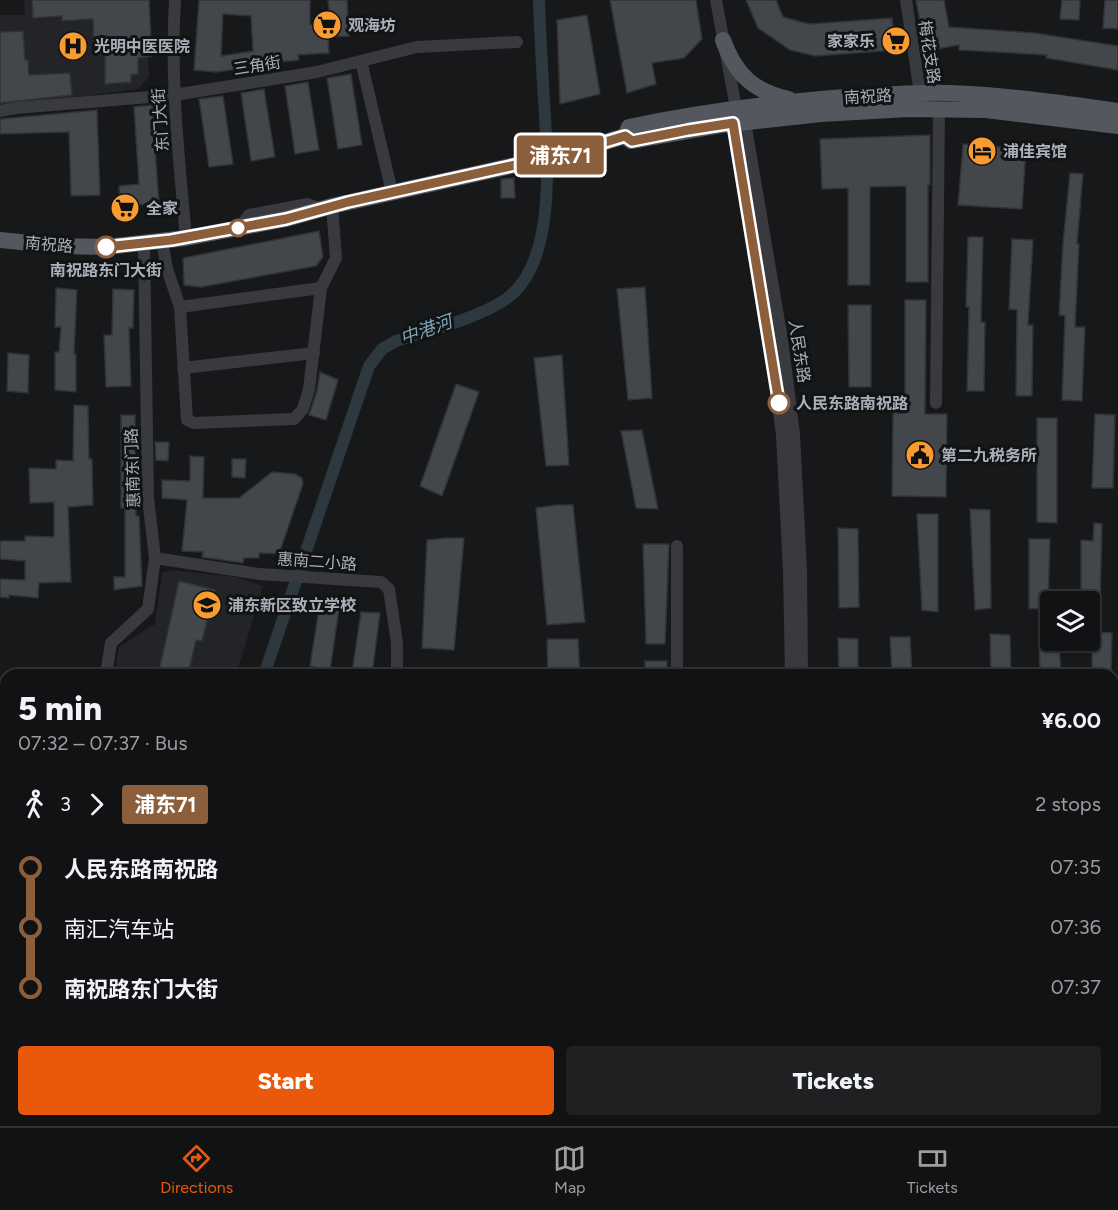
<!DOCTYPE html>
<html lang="en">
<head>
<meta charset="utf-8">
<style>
  :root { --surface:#111214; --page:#1e2022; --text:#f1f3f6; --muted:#9c9ea0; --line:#303234; --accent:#ea580c }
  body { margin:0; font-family:Figtree,"Noto Sans SC",sans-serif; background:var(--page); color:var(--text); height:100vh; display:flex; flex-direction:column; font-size:22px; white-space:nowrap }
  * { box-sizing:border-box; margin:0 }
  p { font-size:20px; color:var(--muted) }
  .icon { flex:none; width:33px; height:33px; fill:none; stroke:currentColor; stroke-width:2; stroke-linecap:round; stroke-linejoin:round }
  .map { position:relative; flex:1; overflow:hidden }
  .side { position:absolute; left:0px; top:669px; width:1119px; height:458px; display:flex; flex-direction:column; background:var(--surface); border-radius:18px 18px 0 0; box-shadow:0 2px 4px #0004,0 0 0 2px var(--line) }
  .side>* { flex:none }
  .badge { padding:0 12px; border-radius:4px; font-size:21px; line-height:39px }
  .tools { position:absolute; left:1040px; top:591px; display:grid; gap:12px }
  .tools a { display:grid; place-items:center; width:60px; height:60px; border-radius:6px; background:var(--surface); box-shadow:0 2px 4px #0004,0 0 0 2px var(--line); font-size:30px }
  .map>.badge { position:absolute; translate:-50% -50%; box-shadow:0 0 0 3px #fff }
  .legs { display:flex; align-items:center; gap:9px; height:66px; padding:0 18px; font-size:20px }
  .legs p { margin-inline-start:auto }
  .headline { display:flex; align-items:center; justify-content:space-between; height:102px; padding:0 18px }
  h1 { font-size:33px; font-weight:800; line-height:45px }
  .primary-button { display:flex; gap:12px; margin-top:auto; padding:12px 18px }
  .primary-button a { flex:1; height:69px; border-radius:6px; background:var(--accent); color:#fff; font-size:24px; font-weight:800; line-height:69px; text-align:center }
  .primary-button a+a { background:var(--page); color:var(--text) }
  ul { padding:0 18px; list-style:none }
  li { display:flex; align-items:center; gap:21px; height:60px; font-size:22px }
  li i { display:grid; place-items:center; width:9px; height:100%; margin:0 8px; background:currentColor }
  li i::after { content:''; width:15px; height:15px; margin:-8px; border:4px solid; border-radius:50%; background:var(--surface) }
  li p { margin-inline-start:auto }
  li:first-child i { background:linear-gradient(#0000 50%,currentColor 0) }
  li:last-child i { background:linear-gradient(currentColor 50%,#0000 0) }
  .dock { display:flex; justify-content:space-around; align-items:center; height:84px; border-top:2px solid var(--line); background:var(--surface); font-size:16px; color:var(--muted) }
  .dock a { display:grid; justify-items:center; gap:3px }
  .dock .selected { color:var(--accent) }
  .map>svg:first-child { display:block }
  .built { fill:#232427 }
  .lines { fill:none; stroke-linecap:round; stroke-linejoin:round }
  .canal { stroke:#2d393e; stroke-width:12 }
  .building { fill:#43464a; stroke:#313236; stroke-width:1.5; fill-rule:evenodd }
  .minor { stroke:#383a3f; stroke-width:12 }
  .major { stroke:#54575e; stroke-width:16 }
  .line-1-casing { stroke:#fff; stroke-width:14 }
  .line-1 { stroke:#8b5e3c; stroke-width:9 }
  .stop-1-dot { fill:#fff; stroke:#8b5e3c; stroke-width:3 }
  .labels { text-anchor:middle; stroke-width:6; stroke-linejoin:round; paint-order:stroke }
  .poi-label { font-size:16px; font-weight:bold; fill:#a9b0ba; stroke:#121315; text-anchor:start }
  .street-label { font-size:16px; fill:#a9b0ba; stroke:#121315 }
  .stop-label { font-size:16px; font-weight:bold; fill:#a9b0ba; stroke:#121315 }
  .water-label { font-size:18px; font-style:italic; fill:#7fa3b6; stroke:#121315 }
</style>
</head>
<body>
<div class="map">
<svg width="1118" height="1126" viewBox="0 0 1118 1126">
  <rect width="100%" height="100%" fill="#17181a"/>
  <path class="built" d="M24,0H144L149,77L138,89L0,107V15H25Z
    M172,570L236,577L263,586L236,675H114L119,647L155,624L162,573Z"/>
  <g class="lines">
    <path class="canal" d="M264,675L369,366L382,349L396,341C427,331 486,316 510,296C557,257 547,156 544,100C542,67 540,33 539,0
      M192,1120V1126"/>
  </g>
  <path class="building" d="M32,0H149L152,56L138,58V74L131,75V82L105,84V54L94,55L93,19L62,21V16L33,18Z
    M199,0H310V25L330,23L328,0H347L349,36L328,37L329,53L298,55L299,60L245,65V68L216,72L194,70ZM223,14L251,16L253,51L221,56Z
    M610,0H696L702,39L684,58L652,63L656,84L627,93Z
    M746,0H776L783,17L809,24L892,18L895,50L815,56L790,50L758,28Z
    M916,0H944L949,27L1035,33L1118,46V70L1046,58L1047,55L959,50V45L925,51Z
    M1062,0H1080L1079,20L1060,19Z
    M1105,0H1118V29L1103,28Z
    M587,15L600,94L560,104L557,20Z
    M23,31L25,60H28L29,75L70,73L72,95L0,103V32Z
    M351,74L362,145L338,149L327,78Z
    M308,82L319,150L295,154L285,86Z
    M264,89L275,157L251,161L241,93Z
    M223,96L233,164L209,167L199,99Z
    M152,105L159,204L120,206L119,186L139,184L134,107Z
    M97,110L100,195L71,196L69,132L0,134V119Z
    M930,135V185H928V282H906V186L870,187V285H848V188L822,189L820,139Z
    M963,144L1026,149L1022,209L958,205Z
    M1070,173L1083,174L1077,244H1079L1075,327H1085L1082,401L1062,400L1065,316L1059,315L1063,243Z
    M514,178L515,198H501V179Z
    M319,231L323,257L316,266L201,287L184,285L183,258Z
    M968,237H983L981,322H985L984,391H967L969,307H966Z
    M1012,239L1033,240L1028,325H1033L1032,396H1016L1017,310L1009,309Z
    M645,287L652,398L628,400L617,289Z
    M56,288L77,290L74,354H76V392L55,390V352H59L61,327H55Z
    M113,289L134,290L133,328H129L131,386L106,387L104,335H112Z
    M905,300H926L925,414H947L946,497L892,496L893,413H905Z
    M848,305H871V387H849Z
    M8,353L29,355L28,393L7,391Z
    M562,355L569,465L546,466L534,358Z
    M320,372L338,380L326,420L309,415L317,391Z
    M456,384L479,392L442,496L420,486Z
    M74,405L88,406L89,459H92L93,505L68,507L71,582L39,583L38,598L9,595V598L0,597V579L25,580V561L0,559V541H25V536L54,537V502L30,503L29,468L56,469V460L73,461Z
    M1095,414L1115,415L1113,488H1092Z
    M121,415H135L136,516H139L142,586L114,590V577H125V508H121Z
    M1037,418H1057V523L1037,522Z
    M642,430L658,509L636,508L621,431Z
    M155,442H169L168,461L156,460Z
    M190,456L204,457L203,498H239L272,472L295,474L302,478L303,484L279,554L259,553V558H244L243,563L202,557L203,552L182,551L187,500L162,498V480L190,481Z
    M232,459H246L245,478L232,477Z
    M556,505H573L585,622L547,625L536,508Z
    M970,509L990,510L991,608L975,610Z
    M917,514H938V612L922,610Z
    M1094,523L1102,524L1100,605H1089V602H1081V540L1093,541Z
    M838,528L858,529L859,607L839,608Z
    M447,538H464L454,650L422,648L427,540Z
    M1029,539H1050L1048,608L1029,609Z
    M643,544H669L665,644H646Z
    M179,581L215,590L202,641L196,640L188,675H158Z
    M319,609H339L330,670L310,666Z
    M361,612L380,613L372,675L352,673Z
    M1092,632L1112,633L1111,675H1092Z
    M990,634L1010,635L1011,675H991Z
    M1039,634H1050V640H1059L1061,675H1040Z
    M890,637H910L912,675H892Z
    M838,638L858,639V675H839Z
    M548,639H578L580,675H548L547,640Z
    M645,661H667V675H645Z"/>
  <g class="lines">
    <path class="minor" d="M175,0C170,80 179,158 186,238
      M716,0L736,108L733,123L770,341L782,435L789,571L791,675
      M906,0L921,100
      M361,61L392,192
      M0,111L16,108L174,95L317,72L417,47L517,42
      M742,117L745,122L782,339L794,434L801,571L802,675
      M240,227L249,215L308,204L321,209
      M162,241L167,269L180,307L321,288L336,258L332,206
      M180,307L187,420L194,423L294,419L303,409L309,389L321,288
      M183,368L314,353
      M936,403L939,108
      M677,546V675
      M155,558L259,574L381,582L389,589L397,643V675
      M106,675L111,643L148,609L155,558L148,498L144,243
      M1118,1008V1052
      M564,1120V1126
      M793,1120V1126
      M804,1120V1126
      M56,1126V1120
      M368,1126V1120"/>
    <path class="major" d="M723,40C735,74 754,92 789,99
      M625,136L629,127C700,112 772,103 845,97C880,95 915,92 950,93C1006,95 1062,103 1118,111
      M625,136L631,141L721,125L821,114L908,109L986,110L1118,126
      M0,240L61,246L106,247L186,238L286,219L332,206L569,153L625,136
      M1113,1046H1118
      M0,1056H6
      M1113,1058H1118
      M0,1069H6"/>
  </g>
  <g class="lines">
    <g class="line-1-casing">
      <path id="line-1" d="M106,247L171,240L286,219L348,202L569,153L625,136L632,141L688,130L733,123L779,403"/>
    </g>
    <use href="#line-1" class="line-1"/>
  </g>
  <defs>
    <g id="supermarket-disc" transform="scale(1.5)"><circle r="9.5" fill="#f89c31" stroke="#121315"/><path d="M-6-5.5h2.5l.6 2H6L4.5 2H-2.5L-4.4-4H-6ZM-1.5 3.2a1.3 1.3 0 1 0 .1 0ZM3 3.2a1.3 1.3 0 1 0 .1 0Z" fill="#111"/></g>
    <g id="hospital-disc" transform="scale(1.5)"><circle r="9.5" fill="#f89c31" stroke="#121315"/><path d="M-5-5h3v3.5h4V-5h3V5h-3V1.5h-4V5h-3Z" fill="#111"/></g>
    <g id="hotel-disc" transform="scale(1.5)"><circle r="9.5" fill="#f89c31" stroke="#121315"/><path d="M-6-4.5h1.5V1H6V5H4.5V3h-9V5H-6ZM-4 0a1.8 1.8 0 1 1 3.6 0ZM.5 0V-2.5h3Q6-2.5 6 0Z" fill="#111"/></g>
    <g id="civic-disc" transform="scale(1.5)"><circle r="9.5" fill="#f89c31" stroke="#121315"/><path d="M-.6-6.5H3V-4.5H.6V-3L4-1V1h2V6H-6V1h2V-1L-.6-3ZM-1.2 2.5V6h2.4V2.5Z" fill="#111"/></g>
    <g id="school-disc" transform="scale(1.5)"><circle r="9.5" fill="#f89c31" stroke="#121315"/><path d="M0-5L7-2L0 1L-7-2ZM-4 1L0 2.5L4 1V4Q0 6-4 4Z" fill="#111"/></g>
  </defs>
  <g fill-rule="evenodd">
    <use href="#supermarket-disc" x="327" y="25"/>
    <use href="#supermarket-disc" x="896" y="41"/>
    <use href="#hospital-disc" x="73" y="46"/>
    <use href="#hotel-disc" x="982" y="151"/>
    <use href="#supermarket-disc" x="125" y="208"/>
    <use href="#civic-disc" x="920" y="455"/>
    <use href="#school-disc" x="207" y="605"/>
  </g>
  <g class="stop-1-dot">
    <circle cx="238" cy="228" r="8"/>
    <circle cx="106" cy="247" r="10"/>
    <circle cx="779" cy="403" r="10"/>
  </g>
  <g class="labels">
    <g class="poi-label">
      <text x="348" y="31">观海坊</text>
      <text x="875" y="47" text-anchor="end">家家乐</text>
      <text x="94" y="52">光明中医医院</text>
      <text x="1003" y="157">浦佳宾馆</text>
      <text x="146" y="214">全家</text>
      <text x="941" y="461">第二九税务所</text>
      <text x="228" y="611">浦东新区致立学校</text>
    </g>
    <g class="street-label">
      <text transform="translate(930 52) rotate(81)" y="6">梅花支路</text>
      <text transform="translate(257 65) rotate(-9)" y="6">三角街</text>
      <text transform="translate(868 96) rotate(-3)" y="6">南祝路</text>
      <text transform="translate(160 120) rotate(-94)" y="6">东门大街</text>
      <text transform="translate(49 244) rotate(5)" y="6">南祝路</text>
      <text transform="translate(800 351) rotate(81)" y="6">人民东路</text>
      <text transform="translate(132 468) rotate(-92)" y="6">惠南东门路</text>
      <text transform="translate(317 561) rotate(4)" y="6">惠南二小路</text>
    </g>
    <g class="stop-label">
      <text x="106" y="276">南祝路东门大街</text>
      <text x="796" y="409" text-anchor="start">人民东路南祝路</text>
    </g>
    <g class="water-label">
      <text transform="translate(426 330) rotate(-20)" y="6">中港河</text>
    </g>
  </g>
</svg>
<div class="tools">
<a><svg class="icon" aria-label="layers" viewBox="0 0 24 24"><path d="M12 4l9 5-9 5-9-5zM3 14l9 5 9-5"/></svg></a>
</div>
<b class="badge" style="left:560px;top:155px;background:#8b5e3c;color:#fff">浦东71</b>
<section class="side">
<div class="headline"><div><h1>5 min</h1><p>07:32 – 07:37 · Bus</p></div><b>¥6.00</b></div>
<div class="legs"><svg class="icon" aria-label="walk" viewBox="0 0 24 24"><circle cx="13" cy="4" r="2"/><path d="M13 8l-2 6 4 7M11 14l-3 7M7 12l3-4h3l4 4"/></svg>3<svg class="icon" aria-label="forward" viewBox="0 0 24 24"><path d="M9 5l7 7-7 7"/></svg><b class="badge" style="background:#8b5e3c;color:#fff">浦东71</b><p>2 stops</p></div>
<ul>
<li><i style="color:#8b5e3c"></i><b>人民东路南祝路</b><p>07:35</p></li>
<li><i style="color:#8b5e3c"></i><span>南汇汽车站</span><p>07:36</p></li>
<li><i style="color:#8b5e3c"></i><b>南祝路东门大街</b><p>07:37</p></li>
</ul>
<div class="primary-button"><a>Start</a><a>Tickets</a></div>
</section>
</div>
<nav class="dock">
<a class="selected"><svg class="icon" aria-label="directions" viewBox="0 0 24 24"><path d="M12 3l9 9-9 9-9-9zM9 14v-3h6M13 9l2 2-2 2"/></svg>Directions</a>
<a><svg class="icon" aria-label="map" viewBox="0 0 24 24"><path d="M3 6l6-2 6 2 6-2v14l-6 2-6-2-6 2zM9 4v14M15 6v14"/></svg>Map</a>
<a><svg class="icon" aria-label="tickets" viewBox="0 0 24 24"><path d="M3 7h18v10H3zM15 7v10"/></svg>Tickets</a>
</nav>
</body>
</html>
